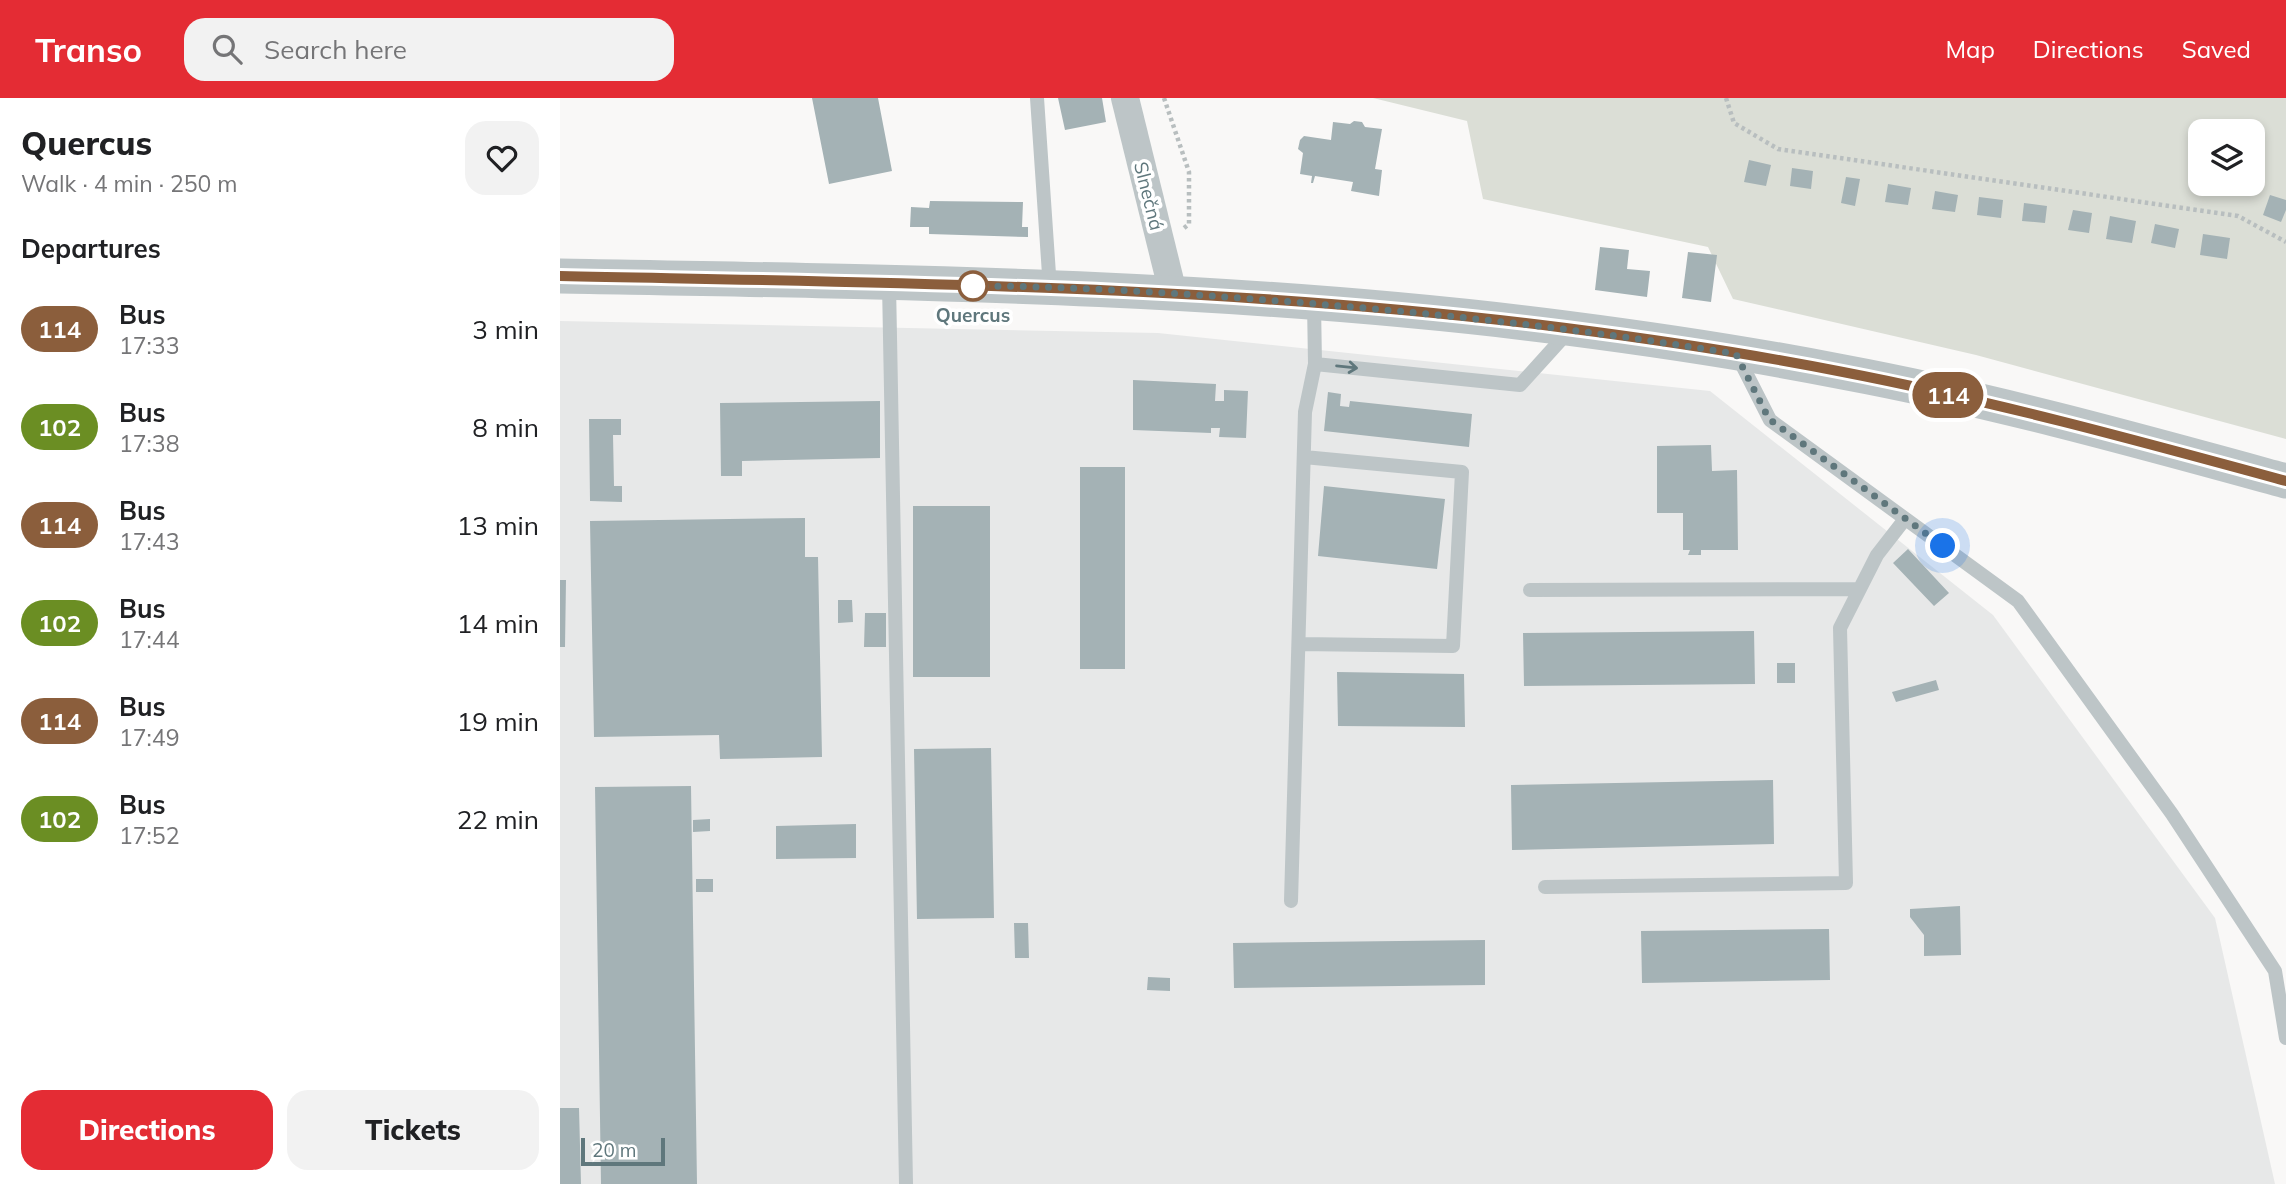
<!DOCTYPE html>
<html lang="en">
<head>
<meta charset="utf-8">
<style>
  :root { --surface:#fff; --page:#f2f2f2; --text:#202124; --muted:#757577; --accent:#e42c34 }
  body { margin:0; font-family:Mulish,sans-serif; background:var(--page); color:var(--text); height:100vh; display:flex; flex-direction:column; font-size:26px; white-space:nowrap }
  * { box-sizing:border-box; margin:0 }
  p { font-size:23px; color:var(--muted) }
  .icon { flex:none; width:38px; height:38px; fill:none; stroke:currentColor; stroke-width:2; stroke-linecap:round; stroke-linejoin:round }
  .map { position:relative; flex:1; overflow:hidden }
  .sheet { display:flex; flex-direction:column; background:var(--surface); width:560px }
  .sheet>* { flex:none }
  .badge { padding:0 14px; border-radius:23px; font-size:24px; line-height:46px }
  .fabs { position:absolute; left:1628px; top:21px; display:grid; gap:14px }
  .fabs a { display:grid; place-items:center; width:77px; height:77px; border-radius:14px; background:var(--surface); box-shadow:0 4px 10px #0003; font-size:35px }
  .scale { position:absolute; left:21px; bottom:18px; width:84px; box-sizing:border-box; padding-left:7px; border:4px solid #5f777c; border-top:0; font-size:19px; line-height:24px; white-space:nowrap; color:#5f777c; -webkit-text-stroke:5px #fff; paint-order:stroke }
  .you { position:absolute; width:35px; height:35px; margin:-18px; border:5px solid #fff; border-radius:50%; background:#1a73e8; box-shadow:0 0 0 10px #1a73e833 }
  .map>.badge { position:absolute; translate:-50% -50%; box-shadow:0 0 0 4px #fff }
  h2 { padding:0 21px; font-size:26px; line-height:63px }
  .round { display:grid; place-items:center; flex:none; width:74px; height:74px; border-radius:21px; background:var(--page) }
  .overview { display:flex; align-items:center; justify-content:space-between; height:119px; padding:0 21px }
  h1 { font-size:33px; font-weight:800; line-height:52px }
  .cta { display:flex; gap:14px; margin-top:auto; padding:14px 21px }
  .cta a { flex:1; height:80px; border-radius:21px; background:var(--accent); color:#fff; font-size:28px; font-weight:800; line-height:80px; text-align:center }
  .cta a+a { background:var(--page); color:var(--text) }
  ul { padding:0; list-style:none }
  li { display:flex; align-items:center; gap:21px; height:98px; padding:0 21px }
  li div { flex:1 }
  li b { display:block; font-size:26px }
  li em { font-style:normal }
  li .badge { min-width:77px; font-weight:700; text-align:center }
  header { display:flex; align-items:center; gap:42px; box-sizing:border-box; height:98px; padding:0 35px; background:var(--accent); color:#fff }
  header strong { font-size:33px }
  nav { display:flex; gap:38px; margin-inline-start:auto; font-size:24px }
  .search { width:490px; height:63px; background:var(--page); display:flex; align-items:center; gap:18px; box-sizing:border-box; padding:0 24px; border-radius:21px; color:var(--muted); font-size:26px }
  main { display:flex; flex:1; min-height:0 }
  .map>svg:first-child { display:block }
  .built { fill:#e7e8e8 }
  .green { fill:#dbded6; fill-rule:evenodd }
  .building { fill:#a4b2b5 }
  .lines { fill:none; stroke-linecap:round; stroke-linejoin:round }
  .path { stroke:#b8bebf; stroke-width:4.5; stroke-dasharray:3.5 3.5; stroke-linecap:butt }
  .service { stroke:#bdc5c7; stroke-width:14 }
  .minor { stroke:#bdc5c7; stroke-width:28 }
  .tertiary { stroke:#bdc5c7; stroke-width:35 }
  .oneway { stroke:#5f777c }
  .line-casing { stroke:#fff; stroke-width:16 }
  .line { stroke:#8b5e3c; stroke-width:10 }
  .walk { stroke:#5f777c; stroke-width:7; stroke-dasharray:0 12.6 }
  .stop-dot { fill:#fff; stroke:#8b5e3c; stroke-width:3.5 }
  .labels { text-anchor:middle; stroke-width:7; stroke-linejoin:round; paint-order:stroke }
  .street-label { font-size:19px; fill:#5f777c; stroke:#fff }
  .stop-label { font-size:19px; font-weight:bold; fill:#5f777c; stroke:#fff }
</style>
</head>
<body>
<header>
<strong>Transo</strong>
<div class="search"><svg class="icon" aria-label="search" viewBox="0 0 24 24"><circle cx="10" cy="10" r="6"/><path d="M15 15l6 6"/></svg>Search here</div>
<nav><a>Map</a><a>Directions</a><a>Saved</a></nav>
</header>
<main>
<section class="sheet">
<div class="overview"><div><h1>Quercus</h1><p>Walk · 4 min · 250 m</p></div><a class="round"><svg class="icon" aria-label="heart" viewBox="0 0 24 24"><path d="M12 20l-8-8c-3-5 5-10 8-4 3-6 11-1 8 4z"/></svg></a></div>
<h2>Departures</h2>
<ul>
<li><span class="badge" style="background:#8b5e3c;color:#fff">114</span><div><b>Bus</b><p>17:33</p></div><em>3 min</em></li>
<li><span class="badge" style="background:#6b8e23;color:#fff">102</span><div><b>Bus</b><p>17:38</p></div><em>8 min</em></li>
<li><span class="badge" style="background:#8b5e3c;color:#fff">114</span><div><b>Bus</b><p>17:43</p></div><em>13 min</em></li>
<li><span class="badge" style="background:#6b8e23;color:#fff">102</span><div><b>Bus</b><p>17:44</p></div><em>14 min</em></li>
<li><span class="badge" style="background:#8b5e3c;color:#fff">114</span><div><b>Bus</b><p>17:49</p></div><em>19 min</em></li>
<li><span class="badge" style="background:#6b8e23;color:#fff">102</span><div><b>Bus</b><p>17:52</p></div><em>22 min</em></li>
</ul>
<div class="cta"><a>Directions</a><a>Tickets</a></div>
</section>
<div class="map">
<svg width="1726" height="1086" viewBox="0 0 1726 1086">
  <rect width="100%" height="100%" fill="#f9f8f7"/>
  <path class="built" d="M0,223L598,235L1150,293L1433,517L1655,820L1715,1086H0Z"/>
  <path class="green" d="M813,0H1726V341L1416,257L1173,201L1148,149L923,101L907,23ZM1640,33H1692V86H1640Z"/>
  <path class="building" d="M252,0H318L332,73L269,86Z
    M498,0H542L546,24L505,32Z
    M794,23L802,24L805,29L822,31L815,71L822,72L819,98L791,93L793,84L755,78L753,85H751L752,78L740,76L743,55L738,51L740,42L744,38L771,42L773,24L790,26Z
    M1189,62L1211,67L1206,88L1184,84Z
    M1232,70L1253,73L1251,91L1230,88Z
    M1286,79L1300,81L1295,108L1281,105Z
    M1328,86L1351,90L1348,107L1325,104Z
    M1375,93L1398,97L1395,114L1372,111Z
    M1710,97L1726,102V112L1721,124L1703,117Z
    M1419,99L1443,102L1441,120L1417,117Z
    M370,103L463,104L462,129H468V139L369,136V129H350L351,109L369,110Z
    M1464,105L1487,108L1485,125L1462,123Z
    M1513,112L1532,115L1529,135L1508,132Z
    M1550,118L1576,123L1572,145L1546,141Z
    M1595,126L1619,131L1615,150L1591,145Z
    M1643,136L1670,140L1667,161L1640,157Z
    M1040,149L1069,152L1067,171L1090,173L1087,199L1035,192Z
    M1128,154L1157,157L1151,204L1122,200Z
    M573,282L656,286L655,303H664V292L688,293L686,340L659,339L660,330H651V335L573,332Z
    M768,294L781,296L780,308L789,309L790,303L912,316L909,349L764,333Z
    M320,303V360L182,363V378H161L160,305Z
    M29,321H61V337H53L54,388H62V404L30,403Z
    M1151,347L1152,373L1177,372L1178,452H1141V457H1128L1130,452H1123V415H1097V348Z
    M520,369H565V571H520Z
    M764,388L885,401L877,471L758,458Z
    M353,408H430V579H353Z
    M245,420V459H258L262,659L160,661L159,637L34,639L30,423Z
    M1348,451L1389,495L1374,508L1333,465Z
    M0,482H6L5,549H0Z
    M278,502H292L293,524L278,525Z
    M305,515H326V549H304Z
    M1194,533L1195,586L964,588L963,535Z
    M1217,565H1235V585H1217Z
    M777,574L904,576L905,629L778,628Z
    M1376,582L1379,592L1336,604L1332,594Z
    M431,650L434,820L357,821L354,651Z
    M1213,682L1214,746L952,752L951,687Z
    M131,688L137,1086H41L35,689Z
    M150,721V733L133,734V722Z
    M296,726V760L216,761V728Z
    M136,781H153V794H136Z
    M1400,808L1401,857L1364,858V837L1350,819V811Z
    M454,825H468L469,860H455Z
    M1269,831L1270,882L1082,885L1081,833Z
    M925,842V887L674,890L673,845Z
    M588,879L610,880V893L587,892Z
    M0,1010H19L21,1086H0Z"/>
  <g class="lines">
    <path class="path" d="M604,0L629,74V126L623,131
      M1166,0L1174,25L1218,51L1678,118L1726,144"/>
    <path class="service" d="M477,0L490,191
      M329,186L346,1086
      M754,205L755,266L960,287L1008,234
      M1177,257L1210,322L1458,503L1612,716L1715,873L1726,940
      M970,492L1299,491
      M739,546L893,548L902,374L744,359
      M985,789L1286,785L1280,530L1317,457L1345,421
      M731,803L745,314L755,266"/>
    <path class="minor" d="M565,0L613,195"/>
    <path class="tertiary" d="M0,178C336,184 673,187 1006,230C1099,242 1192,256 1283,274C1433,302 1580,343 1726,383"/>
  </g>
  <defs><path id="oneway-shaft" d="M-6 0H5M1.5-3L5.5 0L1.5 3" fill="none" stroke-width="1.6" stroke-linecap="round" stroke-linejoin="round" transform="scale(1.75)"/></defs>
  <use class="oneway" href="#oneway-shaft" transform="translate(787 269) rotate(6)"/>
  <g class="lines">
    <g class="line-casing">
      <path id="line" d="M0,178C336,185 673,187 1006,230C1099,242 1192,256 1283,274C1433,303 1579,343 1726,383"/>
    </g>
    <use href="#line" class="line"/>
    <path class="walk" d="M413,188C494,188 582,193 665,199C837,211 1006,228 1176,256L1209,321L1383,448"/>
  </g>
  <circle class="stop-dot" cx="413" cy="188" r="14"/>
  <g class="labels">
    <g class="street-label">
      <text transform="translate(589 98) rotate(76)" y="7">Slnečná</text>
    </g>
    <g class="stop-label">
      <text x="413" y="224">Quercus</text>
    </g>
  </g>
</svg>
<div class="fabs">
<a><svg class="icon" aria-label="layers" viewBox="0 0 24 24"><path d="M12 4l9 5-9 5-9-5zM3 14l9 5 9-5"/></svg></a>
</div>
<div class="scale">20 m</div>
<div class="you" style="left:1383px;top:448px"></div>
<b class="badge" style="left:1388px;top:297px;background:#8b5e3c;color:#fff">114</b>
</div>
</main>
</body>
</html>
